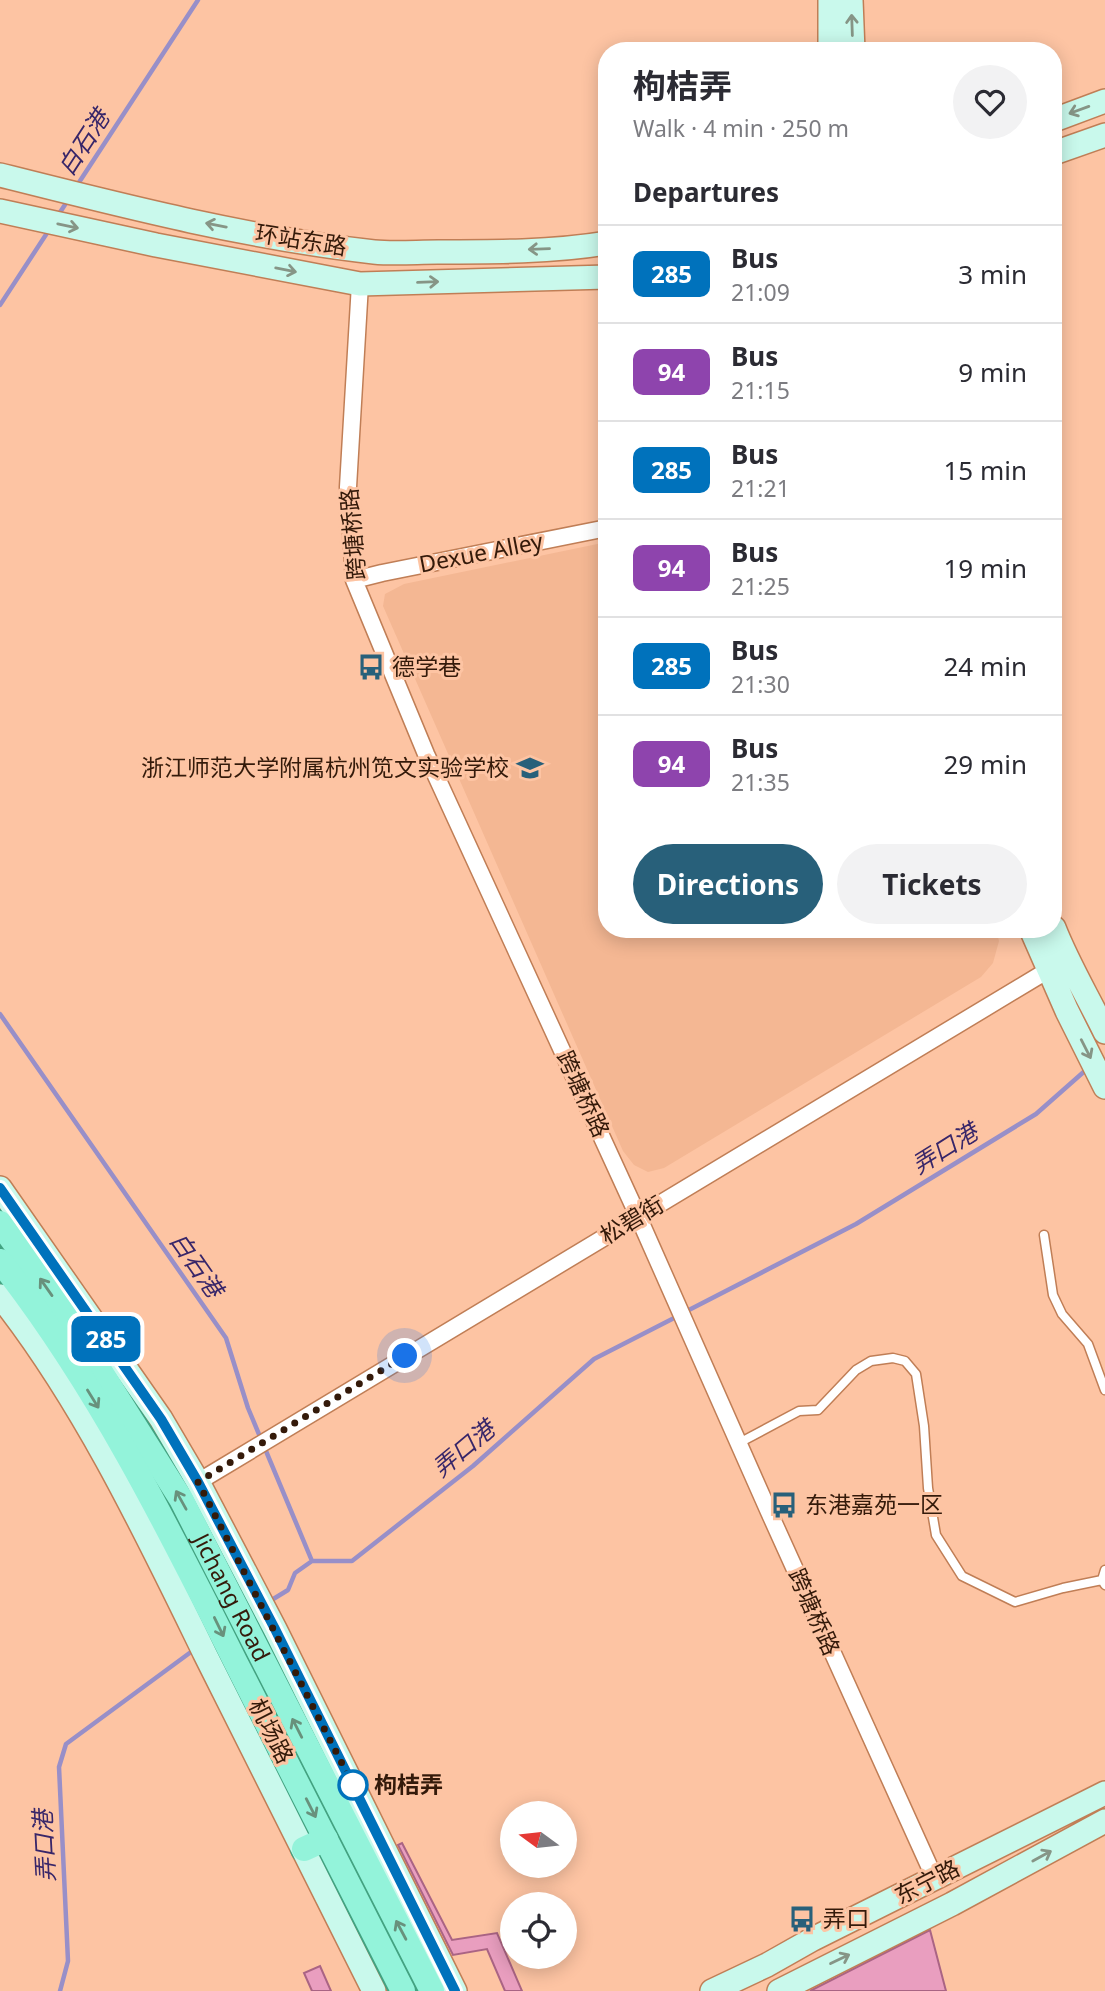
<!DOCTYPE html>
<html lang="en">
<head>
<meta charset="utf-8">
<style>
  :root { --surface:#fff; --page:#f2f2f3; --text:#2b2b33; --muted:#7c7c81; --line:#e1e1e2; --accent:#28607a }
  body { margin:0; font-family:"Noto Sans","Noto Sans SC",sans-serif; background:var(--page); color:var(--text); height:100vh; display:flex; flex-direction:column; font-size:26px; white-space:nowrap }
  * { box-sizing:border-box; margin:0 }
  p { font-size:23px; color:var(--muted) }
  .icon { flex:none; width:38px; height:38px; fill:none; stroke:currentColor; stroke-width:2; stroke-linecap:round; stroke-linejoin:round }
  .map { position:relative; flex:1; overflow:hidden }
  .panel { position:absolute; left:598px; top:42px; width:464px; height:896px; display:flex; flex-direction:column; background:var(--surface); border-radius:28px; box-shadow:0 4px 18px #0003 }
  .panel>* { flex:none }
  .badge { padding:0 14px; border-radius:10px; font-size:24px; line-height:46px }
  .needle { width:46px; rotate:285deg }
  .fabs { position:absolute; left:500px; top:1801px; display:grid; gap:14px }
  .fabs a { display:grid; place-items:center; width:77px; height:77px; border-radius:50%; background:var(--surface); box-shadow:0 4px 18px #0003; font-size:35px }
  .you { position:absolute; width:35px; height:35px; margin:-18px; border:5px solid #fff; border-radius:50%; background:#1a73e8; box-shadow:0 0 0 10px #1a73e833 }
  .map>.badge { position:absolute; translate:-50% -50%; box-shadow:0 0 0 4px #fff }
  h2 { padding:0 35px; font-size:26px; line-height:63px }
  .round { display:grid; place-items:center; flex:none; width:74px; height:74px; border-radius:37px; background:var(--page) }
  .headline { display:flex; align-items:center; justify-content:space-between; height:119px; padding:0 35px }
  h1 { font-size:33px; font-weight:700; line-height:52px }
  .action { display:flex; gap:14px; margin-top:auto; padding:14px 35px }
  .action a { flex:1; height:80px; border-radius:42px; background:var(--accent); color:#fff; font-size:28px; font-weight:700; line-height:80px; text-align:center }
  .action a+a { background:var(--page); color:var(--text) }
  ul { padding:0; list-style:none }
  li { display:flex; align-items:center; gap:21px; height:98px; padding:0 35px; border-top:2px solid var(--line) }
  li div { flex:1 }
  li b { display:block; font-size:26px }
  li em { font-style:normal }
  li .badge { min-width:77px; font-weight:700; text-align:center }
  .map>svg:first-child { display:block }
  .built { fill:#f4b793 }
  .lines { fill:none; stroke-linecap:round; stroke-linejoin:round }
  .stream { stroke:#988fc8; stroke-width:4.5 }
  .building { fill:#e99ebf; stroke:#aa6484; stroke-width:2 }
  .service-casing { stroke:#c07e56; stroke-width:11 }
  .minor-casing { stroke:#c07e56; stroke-width:19 }
  .secondary-casing { stroke:#c07e56; stroke-width:26 }
  .primary-casing { stroke:#43a281; stroke-width:28 }
  .service { stroke:#fff; stroke-width:8 }
  .minor { stroke:#fff; stroke-width:16 }
  .secondary { stroke:#c9f9ec; stroke-width:23 }
  .primary { stroke:#93f3da; stroke-width:24 }
  .oneway { stroke:#869586 }
  .oneway2 { stroke:#68917c }
  .line-casing { stroke:#fff; stroke-width:16 }
  .line { stroke:#0072bc; stroke-width:10 }
  .walk { stroke:#341a0a; stroke-width:7; stroke-dasharray:0 12.6 }
  .stop-dot { fill:#fff; stroke:#0072bc; stroke-width:3.5 }
  .labels { text-anchor:middle; stroke-width:6; stroke-linejoin:round; paint-order:stroke }
  .street-label { font-size:23px; fill:#341a0a; stroke:#fdc4a3 }
  .poi-label { font-size:23px; fill:#341a0a; stroke:#fdc4a3; text-anchor:start }
  .stop-label { font-size:23px; font-weight:bold; fill:#341a0a; stroke:#fdc4a3; text-anchor:start }
  .water-label { font-size:24px; font-style:italic; fill:#382669; stroke:#fdc4a3 }
</style>
</head>
<body>
<div class="map">
<svg width="1105" height="1991" viewBox="0 0 1105 1991">
  <rect width="100%" height="100%" fill="#fdc4a3"/>
  <path class="built" d="M607,542V929H996L999,941L993,963L981,977L664,1168L648,1172L634,1165L623,1151L383,606L385,594L404,584Z"/>
  <g class="lines">
    <path class="stream" d="M76,187L198,0
      M57,217L68,200
      M0,305L49,230
      M0,1014L226,1338L248,1408L312,1561
      M685,1312L856,1224L1036,1114L1087,1069
      M270,1601L288,1590L295,1573L312,1561H352L473,1466L594,1359L678,1316
      M60,1991L68,1961L59,1767L66,1744L195,1649"/>
  </g>
  <path class="building" d="M402,1843L452,1940L497,1933L522,1991H505L487,1949L453,1955L398,1845Z
    M930,1930L946,1991H810Z
    M320,1966L331,1991H312L304,1973Z"/>
  <g class="lines">
    <g class="service-casing">
      <path id="service" d="M1044,1235L1053,1295L1062,1314L1088,1344L1105,1390
        M739,1443L799,1411L818,1410L856,1370L871,1361L893,1358L905,1361L916,1374L924,1426L928,1488L936,1535L962,1576L1015,1602L1063,1588L1102,1580
        M1105,1570L1102,1580L1105,1585"/>
    </g>
    <g class="minor-casing">
      <path id="minor" d="M360,284L348,487L354,580L426,754L638,1216L769,1512L935,1879
        M354,580L382,573L607,528
        M198,1482L1055,966"/>
    </g>
    <g class="secondary-casing">
      <path id="secondary" d="M851,0L853,51
        M830,51V0
        M1054,120L1105,101
        M1054,153L1105,135
        M0,175C123,206 248,238 374,252C395,254 417,252 438,252C494,252 552,252 607,243
        M0,211L156,245L360,284L607,277
        M1054,928C1068,964 1088,997 1105,1032
        M1031,929L1067,1011L1105,1087
        M0,1188L161,1419L198,1482L275,1629L455,1991
        M0,1296C84,1402 146,1533 205,1654C261,1767 318,1879 374,1991
        M712,1991L767,1965L813,1939L1105,1793
        M779,1991L952,1904L1105,1821"/>
    </g>
    <g class="primary-casing">
      <g id="primary">
        <path id="s1" d="M0,1223L51,1293L181,1499L432,1991"/>
        <path d="M0,1261C96,1383 166,1523 235,1661C291,1771 347,1881 403,1991"/>
        <path d="M304,1849L326,1839"/>
      </g>
    </g>
    <use href="#service" class="service"/>
    <use href="#minor" class="minor"/>
    <use href="#secondary" class="secondary"/>
    <use href="#primary" class="primary"/>
  </g>
  <defs><path id="oneway-shaft" d="M-6 0H5M1.5-3L5.5 0L1.5 3" fill="none" stroke-width="1.6" stroke-linecap="round" stroke-linejoin="round" transform="scale(1.75)"/></defs>
  <g class="oneway">
    <use href="#oneway-shaft" transform="translate(852 25) rotate(-92)"/>
    <use href="#oneway-shaft" transform="translate(1079 110) rotate(160)"/>
    <use href="#oneway-shaft" transform="translate(216 225) rotate(-169)"/>
    <use href="#oneway-shaft" transform="translate(68 226) rotate(12)"/>
    <use href="#oneway-shaft" transform="translate(539 249) rotate(178)"/>
    <use href="#oneway-shaft" transform="translate(286 270) rotate(11)"/>
    <use href="#oneway-shaft" transform="translate(428 282) rotate(-2)"/>
    <use href="#oneway-shaft" transform="translate(1086 1049) rotate(63)"/>
    <use href="#oneway-shaft" transform="translate(1042 1856) rotate(-29)"/>
    <use href="#oneway-shaft" transform="translate(840 1959) rotate(-26)"/>
  </g>
  <g class="oneway2">
    <use href="#oneway-shaft" transform="translate(46 1287) rotate(-125)"/>
    <use href="#oneway-shaft" transform="translate(93 1399) rotate(58)"/>
    <use href="#oneway-shaft" transform="translate(181 1500) rotate(-119)"/>
    <use href="#oneway-shaft" transform="translate(219 1627) rotate(64)"/>
    <use href="#oneway-shaft" transform="translate(297 1728) rotate(-117)"/>
    <use href="#oneway-shaft" transform="translate(311 1808) rotate(63)"/>
    <use href="#oneway-shaft" transform="translate(401 1930) rotate(-118)"/>
  </g>
  <g class="lines">
    <g class="line-casing">
      <path id="line" d="M0,1188L161,1419L198,1482L275,1629L455,1991"/>
    </g>
    <use href="#line" class="line"/>
    <path class="walk" d="M353,1785L198,1482L405,1356"/>
  </g>
  <defs>
    <g id="bus-bare" transform="scale(2.1)"><path d="M-5-6H5V4H4V6H2V4H-2V6H-4V4H-5ZM-3.5-4V0h7V-4ZM-3.5 1.2v1.5H-2V1.2ZM2 1.2v1.5H3.5V1.2Z" fill="#28607a" stroke="#fdc4a3" stroke-width="2.5" paint-order="stroke"/></g>
    <g id="school-bare" transform="scale(2.1)"><path d="M0-5L7-2L0 1L-7-2ZM-4 1L0 2.5L4 1V4Q0 6-4 4Z" fill="#28607a" stroke="#fdc4a3" stroke-width="2.5" paint-order="stroke"/></g>
  </defs>
  <g fill-rule="evenodd">
    <use href="#bus-bare" x="371" y="667"/>
    <use href="#school-bare" x="530" y="768"/>
    <use href="#bus-bare" x="784" y="1505"/>
    <use href="#bus-bare" x="802" y="1919"/>
  </g>
  <circle class="stop-dot" cx="353" cy="1785" r="14"/>
  <g class="labels">
    <g class="street-label">
      <text transform="translate(301 240) rotate(9)" y="8">环站东路</text>
      <text transform="translate(353 534) rotate(-95)" y="8">跨塘桥路</text>
      <text transform="translate(481 553) rotate(-11)" y="8">Dexue Alley</text>
      <text transform="translate(583 1094) rotate(65)" y="8">跨塘桥路</text>
      <text transform="translate(632 1220) rotate(-31)" y="8">松碧街</text>
      <text dy="8" stroke="none"><textPath href="#s1" startOffset="441">Jichang Road</textPath></text>
      <text transform="translate(814 1612) rotate(66)" y="8">跨塘桥路</text>
      <text transform="translate(271 1731) rotate(63)" y="8">机场路</text>
      <text transform="translate(927 1882) rotate(-27)" y="8">东宁路</text>
    </g>
    <g class="poi-label">
      <text x="392" y="675">德学巷</text>
      <text x="509" y="776" text-anchor="end">浙江师范大学附属杭州笕文实验学校</text>
      <text x="805" y="1513">东港嘉苑一区</text>
      <text x="823" y="1927">弄口</text>
    </g>
    <g class="stop-label">
      <text x="374" y="1793">枸桔弄</text>
    </g>
    <g class="water-label">
      <text transform="translate(84 143) rotate(-57)" y="8">白石港</text>
      <text transform="translate(945 1149) rotate(-32)" y="8">弄口港</text>
      <text transform="translate(196 1265) rotate(55)" y="8">白石港</text>
      <text transform="translate(464 1449) rotate(-40)" y="8">弄口港</text>
      <text transform="translate(45 1846) rotate(-93)" y="8">弄口港</text>
    </g>
  </g>
</svg>
<div class="fabs">
<a><svg class="needle" viewBox="-14 -14 28 28"><path d="M0-13l5 13h-10z" fill="#e53935"/><path d="M0 13l5-13h-10z" fill="#7c7c81"/></svg></a>
<a><svg class="icon" aria-label="locate" viewBox="0 0 24 24"><circle cx="12" cy="12" r="6"/><path d="M12 2v4M12 18v4M2 12h4M18 12h4"/></svg></a>
</div>
<div class="you" style="left:405px;top:1356px"></div>
<b class="badge" style="left:106px;top:1339px;background:#0072bc;color:#fff">285</b>
<section class="panel">
<div class="headline"><div><h1>枸桔弄</h1><p>Walk · 4 min · 250 m</p></div><a class="round"><svg class="icon" aria-label="heart" viewBox="0 0 24 24"><path d="M12 20l-8-8c-3-5 5-10 8-4 3-6 11-1 8 4z"/></svg></a></div>
<h2>Departures</h2>
<ul>
<li><span class="badge" style="background:#0072bc;color:#fff">285</span><div><b>Bus</b><p>21:09</p></div><em>3 min</em></li>
<li><span class="badge" style="background:#8e44ad;color:#fff">94</span><div><b>Bus</b><p>21:15</p></div><em>9 min</em></li>
<li><span class="badge" style="background:#0072bc;color:#fff">285</span><div><b>Bus</b><p>21:21</p></div><em>15 min</em></li>
<li><span class="badge" style="background:#8e44ad;color:#fff">94</span><div><b>Bus</b><p>21:25</p></div><em>19 min</em></li>
<li><span class="badge" style="background:#0072bc;color:#fff">285</span><div><b>Bus</b><p>21:30</p></div><em>24 min</em></li>
<li><span class="badge" style="background:#8e44ad;color:#fff">94</span><div><b>Bus</b><p>21:35</p></div><em>29 min</em></li>
</ul>
<div class="action"><a>Directions</a><a>Tickets</a></div>
</section>
</div>
</body>
</html>
